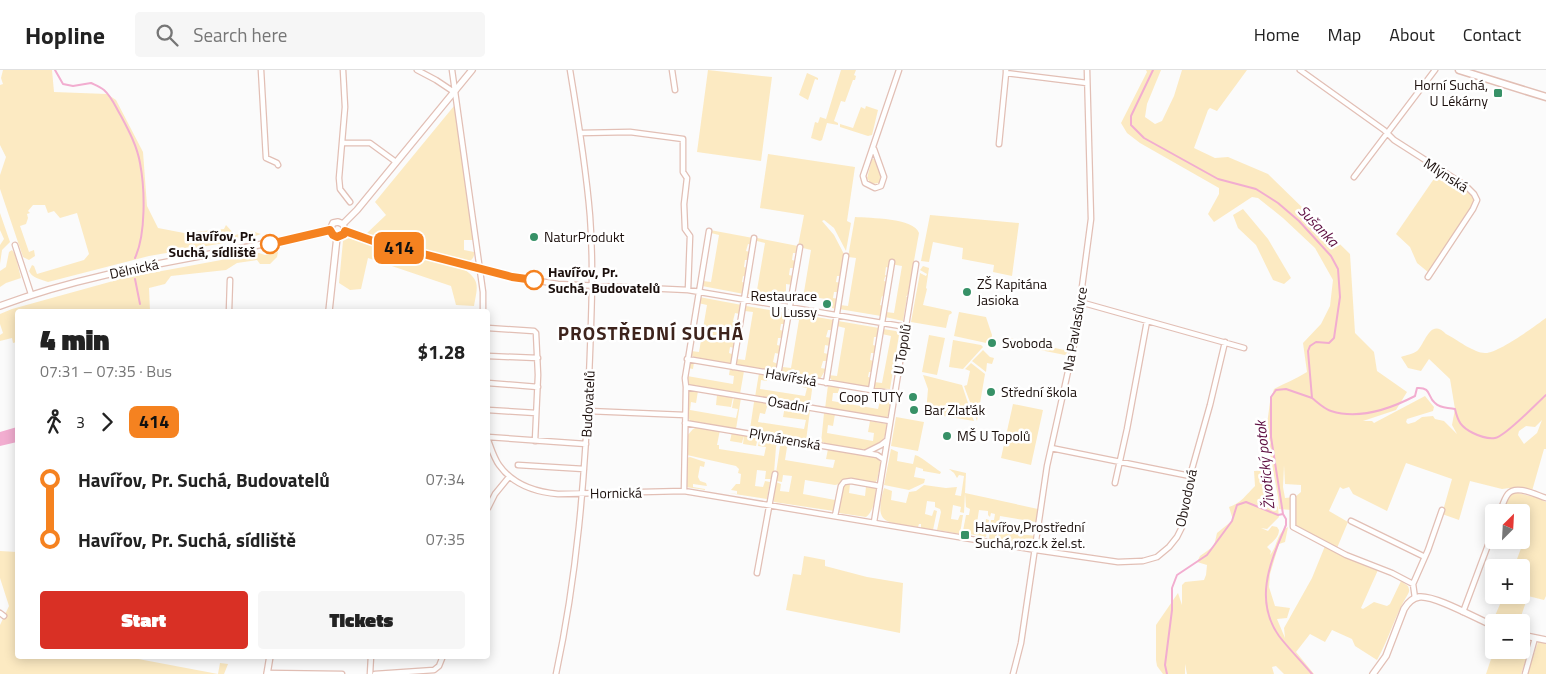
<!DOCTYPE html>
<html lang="en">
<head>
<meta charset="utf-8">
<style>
  :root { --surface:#fff; --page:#f6f6f6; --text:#222; --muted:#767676; --line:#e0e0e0; --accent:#d93025 }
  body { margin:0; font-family:"Titillium Web",sans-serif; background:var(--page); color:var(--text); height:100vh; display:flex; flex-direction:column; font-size:19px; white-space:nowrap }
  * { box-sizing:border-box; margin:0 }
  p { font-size:16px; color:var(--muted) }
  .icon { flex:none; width:28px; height:28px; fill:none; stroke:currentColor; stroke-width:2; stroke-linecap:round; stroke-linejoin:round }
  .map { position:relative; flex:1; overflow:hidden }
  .details { position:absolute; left:15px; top:239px; width:475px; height:350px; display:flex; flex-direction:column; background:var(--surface); border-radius:5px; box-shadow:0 2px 12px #0003 }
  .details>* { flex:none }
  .badge { padding:0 10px; border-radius:8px; font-size:18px; line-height:32px }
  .needle { width:32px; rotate:24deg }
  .controls { position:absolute; left:1485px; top:434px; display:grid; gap:10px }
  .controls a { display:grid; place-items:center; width:45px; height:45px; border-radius:5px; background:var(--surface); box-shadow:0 2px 12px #0003; font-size:25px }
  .map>.badge { position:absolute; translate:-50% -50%; box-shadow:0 0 0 2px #fff }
  .legs { display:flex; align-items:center; gap:8px; height:55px; padding:0 25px; font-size:16px }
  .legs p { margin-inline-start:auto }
  .head { display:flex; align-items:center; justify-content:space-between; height:85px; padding:0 25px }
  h1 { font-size:28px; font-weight:800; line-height:38px }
  .primary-button { display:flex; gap:10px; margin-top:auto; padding:10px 25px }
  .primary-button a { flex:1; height:58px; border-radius:5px; background:var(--accent); color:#fff; font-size:20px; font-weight:800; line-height:58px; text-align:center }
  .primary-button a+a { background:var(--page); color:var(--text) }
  ul { padding:0 25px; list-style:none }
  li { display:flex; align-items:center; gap:18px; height:60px; font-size:19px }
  li i { display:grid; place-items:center; width:8px; height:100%; margin:0 6px; background:currentColor }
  li i::after { content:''; width:12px; height:12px; margin:-6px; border:4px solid; border-radius:50%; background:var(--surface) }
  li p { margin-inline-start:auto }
  li:first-child i { background:linear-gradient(#0000 50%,currentColor 0) }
  li:last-child i { background:linear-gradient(currentColor 50%,#0000 0) }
  header { display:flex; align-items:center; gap:30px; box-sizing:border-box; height:70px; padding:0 25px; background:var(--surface); border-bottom:1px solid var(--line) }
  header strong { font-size:24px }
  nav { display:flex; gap:28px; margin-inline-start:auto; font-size:18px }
  .search { width:350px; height:45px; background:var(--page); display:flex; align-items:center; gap:12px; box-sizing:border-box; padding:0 18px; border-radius:5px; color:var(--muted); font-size:19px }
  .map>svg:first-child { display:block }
  .green { fill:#fceac2; fill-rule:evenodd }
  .water { fill:#f2add0 }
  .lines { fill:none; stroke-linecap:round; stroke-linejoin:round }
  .stream { stroke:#f2add0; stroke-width:2 }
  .minor-casing { stroke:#e2bfb5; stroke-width:7 }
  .tertiary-casing { stroke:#e2bfb5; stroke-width:8 }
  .secondary-casing { stroke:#e2bfb5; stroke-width:9 }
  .minor { stroke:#fff; stroke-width:4.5 }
  .tertiary { stroke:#fff; stroke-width:5.5 }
  .secondary { stroke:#fff; stroke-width:6 }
  .line-1-casing { stroke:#fff; stroke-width:11 }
  .line-1 { stroke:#f58220; stroke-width:8 }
  .poi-dot { fill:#379167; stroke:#fff; stroke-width:2 }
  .stop-1-dot { fill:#fff; stroke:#f58220; stroke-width:2.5 }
  .labels { text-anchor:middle; stroke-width:5; stroke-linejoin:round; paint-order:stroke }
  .poi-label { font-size:14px; fill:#1b0f0c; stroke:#fff; text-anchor:start }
  .street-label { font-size:14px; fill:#1b0f0c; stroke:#fff }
  .stop-label { font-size:14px; font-weight:bold; fill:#1b0f0c; stroke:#fff; text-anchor:end }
  .water-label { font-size:15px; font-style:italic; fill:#5d0d40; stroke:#fff }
  .district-label { font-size:19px; font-weight:bold; letter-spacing:1px; fill:#3d231c; stroke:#fff }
</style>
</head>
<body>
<header>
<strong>Hopline</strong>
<div class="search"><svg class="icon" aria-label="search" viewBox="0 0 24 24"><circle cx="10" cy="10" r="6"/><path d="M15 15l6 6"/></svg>Search here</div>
<nav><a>Home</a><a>Map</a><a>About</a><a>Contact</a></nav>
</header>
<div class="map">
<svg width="1546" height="604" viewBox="0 0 1546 604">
  <rect width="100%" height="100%" fill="#fbfbfb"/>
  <path class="green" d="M3,0H52L54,22L107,24L116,30L143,82L147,136L158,158L184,163L224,159L226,155L235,165L252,161L261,164L247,169L149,186L48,212C40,209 32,208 29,201L32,195L34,196L37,204L84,190L89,184L77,143L60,148L54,141L48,143L45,135H33L28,141L30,143L27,144L28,148L26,154L20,156L29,182L34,180L35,186L29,190L23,187L0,119V105L6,87L0,75V15L3,14L1,8Z
    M708,0L772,7L761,91L697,82Z
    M841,0H856L854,5L856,6L855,10H853L845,32L841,31L834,51L838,53V55L827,53L822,70L820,71L811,68L815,52L818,53L820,47L826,49Z
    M1146,0H1161L1147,34L1145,47L1155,54L1162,51L1174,26L1182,0H1247L1217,41L1210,38L1208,40L1194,78L1215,88L1228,87L1268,104L1350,184L1355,263L1374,282L1377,301L1407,322L1396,340L1363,351H1372L1374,353L1425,326L1434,337L1433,341L1407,349L1406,352L1408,354L1415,352L1422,347L1433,346L1435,349L1444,351L1457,364L1452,355L1455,339L1450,309L1429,289L1421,301L1408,298L1401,287C1406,285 1413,284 1417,281C1425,274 1430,247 1446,264C1456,269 1474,283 1485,283C1497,284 1535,256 1546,248V379H1544L1532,421L1518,417L1502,419L1470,411L1459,450L1442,444L1452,409L1406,393L1387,441L1353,424L1349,417L1343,419L1340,417L1329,441L1348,452L1337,478L1299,459L1295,454L1292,440L1279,439L1278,427L1266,362L1270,332L1274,319C1285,313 1296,309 1307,302L1303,273L1321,254L1330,236L1333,210L1315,178L1283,148L1258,128L1252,127L1214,152L1208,144L1219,124V118L1140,73L1127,63L1121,53L1147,2ZM1542,350L1537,363L1524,374L1518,365L1519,361L1526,356L1535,357ZM1284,395L1285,414L1301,415V422L1295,427L1285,428L1283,417Z
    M807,3L818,8V10L815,9L808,30L799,25Z
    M454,36L456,40L473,170H464V180L474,182C475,187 472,190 468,192L399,173L389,167L390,165L385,162L383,166L366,164L386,145L375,132Z
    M866,36L878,40L872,65L868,66L840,57V54L853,58L861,37L865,39Z
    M768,84L855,97L847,151L851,153L846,181L834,158L824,150L822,151L834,165L845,186L842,206H837L836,212L841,213L839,222H834L833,228L838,229L836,239L832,238V233L826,232V229L812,227L813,224H804L802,233L793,232L794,227L803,228L811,180L799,177L798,183H793L792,190L796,191L795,198H790L789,205L793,206L792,215L786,214V222L791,223L789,231L747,224V219L757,220L765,173L757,171V168L798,176L804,145L760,138Z
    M872,89H874L881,105L880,113L871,114L867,108Z
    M1440,100L1466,116L1477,130L1433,200L1428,202L1417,193L1410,177L1396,164Z
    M1243,139L1268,169L1291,208L1284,214L1273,210L1256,175L1238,158L1233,145Z
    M0,143L10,172L2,180L0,194V175L4,169L0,160Z
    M930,145L1019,153L1012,206L993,202L994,195L962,189L963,178L933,172L929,192L921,191Z
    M855,147C870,148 914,148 919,163L908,224L906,227H907L903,251L885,247L886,242L894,243L902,196L890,194L889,198L886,197L885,205L888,206L885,207L884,211L887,212L884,227L882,226L880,235L883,236L881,246L839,239L840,235L848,236L856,188L848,187Z
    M710,160L753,168L752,175L748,174L746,181L750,182L749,190H745L744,197L747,198L746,207L743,206L742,212L745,213L744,224L702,216L703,211L711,212L719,165L711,163Z
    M351,167L465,200C481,211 477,218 474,236L456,235L451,216L368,188L361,219L350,220L339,213L343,171Z
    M12,180L15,184L21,208L6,213L0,217V201L6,197L9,182Z
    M278,182L277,187L270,194H260L257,190L237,193L226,200L171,206L165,214L149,218L150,241H18L17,272L13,273L12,268L0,271V265L3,263L0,254V244L12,239L124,208L259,183L265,185Z
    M923,196L929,198L926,218L927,219L923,235L951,241L952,243L949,245L946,258L911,252L920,203L926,206L927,204L920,200Z
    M699,227L742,235L740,244L735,243L733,251L738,253L737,260L733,259L731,268L737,270L735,278L730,277L729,283L734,285L730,294L695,288L691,285V281L699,282L707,235L698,233Z
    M746,236L787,243L785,254H781L780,260L784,261L783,268H778L777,275L781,276L780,284L775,283L773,292L778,294L777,302L738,296L736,293L737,289L745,290L753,242L745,241Z
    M959,242L986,247L992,265L991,274L954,266Z
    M792,243L834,250L832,260H828L826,267L831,268L830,276L825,275L824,283L828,284L827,291H823L821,298L826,299L820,309L781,303L783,297L791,298L799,250L791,249Z
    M838,251L879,258L878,267H874L873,275L876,276L875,283H871L870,290L874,291L872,302H869L868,307L872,308L870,318L833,312L828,305L837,306L845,258L837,256Z
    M883,259L896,261L899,265L890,319L873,318L874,312L882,313L891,266L882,264Z
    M929,265L945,268L937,305L922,302Z
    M1009,268L1069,281L1065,285L1015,275Z
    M953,270L981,275L983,277L963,299L949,297Z
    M983,280L990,287L994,288L992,294L987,293L986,302L972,291Z
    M689,291L694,292L693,299L688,298L687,306L733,314L734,306L729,305L730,298L744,301L740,324L688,315L686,307Z
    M971,293L985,304L977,351L964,316L967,315L970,301L965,299Z
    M759,303L768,304L767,311L761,310L760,319L805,326L807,318L802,317L803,310L813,312L810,335L755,327Z
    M923,305L962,315L974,351L926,343L928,319Z
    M828,315L840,316L838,323H833L832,331L878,339L880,331L874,329L875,322L881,324L891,330L888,346L886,348L825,339Z
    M688,320L698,321L696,333L691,332L690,340L736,348L738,339L732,338L734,327L741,328L736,359L690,351L688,346Z
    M717,325L733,327L731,337L716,335Z
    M755,331L768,333L765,344L760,343L758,352L804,359L806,350L783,347L785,336L810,340L806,371L751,361L750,359L754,332Z
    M1013,334L1043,340L1031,395L1001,388Z
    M824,343L835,344L833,356L828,355L827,363L873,371L874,363L868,362L870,351L887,354C886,359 886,365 883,370C875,387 839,376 824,374V372L821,373Z
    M896,347L924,352L918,381L891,376Z
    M698,357L720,360L717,375H719V379L764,386L766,377L758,376L760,367L779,370L776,377L774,403H772L771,409H765L766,401L757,400L755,416L763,417L765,411L770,412L767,429L728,423L737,424V421L731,420L736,414H740L741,404L738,403L739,399L736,396L687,385V366L693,359Z
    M732,362L758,367L756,376L743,374L744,365L742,373L730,371Z
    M781,370L788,371L785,390L833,398L835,390L826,389L828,379L876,387L881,392L877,410L875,413L844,409L840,414L835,415L805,410L803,424L835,430L837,421L834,441L774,432L773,428L776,412L781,414L780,421L789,422L792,406L783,405L782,412L776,411L777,404L776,403Z
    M891,379L898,382L897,391L913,394L915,385C922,387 933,397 941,402L940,404L923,401V399L916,397L914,407L925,409L924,413L909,420L884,415Z
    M690,387L705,392L704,397L700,396L698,407L700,411L706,413L707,416L693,414V417L705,419V420L686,417V388Z
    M949,399L966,403L964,443L960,442L961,437L953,435L951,449L958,450L960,445H963L960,464L937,460L941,442L940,439L935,437V432L927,431L925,444L932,446L934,440L937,441L933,460L921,458V454H919L918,457C887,452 873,456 884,418L892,421L891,430L906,433L909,422L916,421L924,415L946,418L957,417L955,425L961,426L964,406L959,405L957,408L954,403Z
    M1271,400L1274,433L1278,437L1279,447L1267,459L1261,458L1268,461L1272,456L1277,457L1279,460C1279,468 1271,473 1267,477L1271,481L1270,485C1278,476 1276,463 1288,457L1285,472L1279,474L1270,504L1269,517L1275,536L1290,538L1287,548L1277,549L1285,568L1284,558L1312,508L1325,476L1378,500L1361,538L1363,539L1374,532L1387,536L1390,534L1401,511L1408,516C1409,519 1410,520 1408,524C1395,545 1389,569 1377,590L1355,576L1352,569L1332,560L1325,572L1310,564L1296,582L1314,604H1284L1276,596L1272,597L1274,604H1187L1185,594V604H1163L1157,596L1156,590V555L1178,523L1182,535V515L1185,512L1204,510L1206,505L1207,495L1197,492L1200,486L1214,476L1217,463L1233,450L1229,437C1240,434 1247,424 1255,416L1254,401Z
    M846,413L850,414L849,423L865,426L866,417L876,418C875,429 874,441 866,447L839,443L838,440L842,416Z
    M1514,422L1538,428L1546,432V526L1544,530L1528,526L1519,552H1498L1494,551V548L1504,525H1521V498L1514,497L1523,473L1522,471L1520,470H1521V442H1502L1509,426Z
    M965,423L1038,439L1036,452L1000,446L996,470L989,469L991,450H994L995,444L991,443L990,447L988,445V441L979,440L977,453L985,455L986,449L989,450L986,467L969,464L967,461H963L966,445H969L970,439L966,437Z
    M1000,457L1001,458V461L1035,466L1033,473L1027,475L997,471Z
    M0,481L17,482L18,586H133V588L218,604L220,593L228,594L224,604H0V555L9,536L0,508Z
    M804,486L825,490V496L867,507L903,513L900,563L786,540L793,504L801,505Z
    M1521,570L1530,572L1531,575L1521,604H1486L1494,580H1521Z
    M1538,572L1546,573V604H1527Z"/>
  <path class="water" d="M17,357V372L0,376V362Z"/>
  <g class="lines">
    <path class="stream" d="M55,0L63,14L73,16L91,13C95,15 100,17 104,20C112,27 116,38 121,46C129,61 137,76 140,93C145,119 146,164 135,188
      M1153,0L1131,46V55L1144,68L1218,109L1256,119L1278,133L1299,151L1331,186L1338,199L1340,227L1334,268L1329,273L1316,272L1310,276L1308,281L1312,328C1317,332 1324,339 1331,341C1359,350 1390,339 1415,326L1417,318C1432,317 1427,327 1435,333C1441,339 1447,337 1455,339C1458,352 1461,357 1473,363C1479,366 1488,369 1495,368C1505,367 1537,333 1546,325
      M135,209L140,234
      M1283,444L1286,449V455C1271,491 1253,529 1279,566C1289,579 1301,591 1312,604
      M1167,604L1165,595L1172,540V518L1177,505L1207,485L1232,451L1237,435L1246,432L1278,445L1283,444L1271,367V327L1276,320L1286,319L1312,328"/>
    <g class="minor-casing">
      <path id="minor" d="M261,0L266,88L277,93L278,95
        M343,0L345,37L339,108L340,119L350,132
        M417,0L436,10L454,22
        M452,0L483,222V241
        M672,0L675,20
        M1006,0V3L1087,13
        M1300,0L1384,60L1394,70L1466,116L1474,124L1477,130L1473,139L1428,207
        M580,63L630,62L683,69V102L687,108L684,134L685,159L690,166L688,220
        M342,73H370L396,92
        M999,74L1006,3
        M874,79L884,107L881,116L875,118L865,113L863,106L899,0
        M1354,107L1435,0
        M345,161L373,171L512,207L558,214L688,220L906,257
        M15,175L31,224
        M1080,232L1244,278
        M229,241L230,210
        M488,258L534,261L536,263L538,305L535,371
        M488,286L538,288
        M687,289L895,324
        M733,297L754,168
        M778,305L800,177
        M488,313L538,317
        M826,313L846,186
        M686,317L890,351
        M871,320L892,192
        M488,340L536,343
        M588,341L685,345
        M685,353L877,385L883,389
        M488,367L586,374
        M488,370C491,378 494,388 499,395C513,415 535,422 558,424L684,421L1036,480L1118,492L1143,491L1157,487L1169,477L1177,467L1182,457L1190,406L1210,335L1225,272
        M1051,378L1190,406
        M867,382L881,375L886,371
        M518,395L584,399
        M1115,413L1127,359L1147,251
        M684,421L686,317L685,308L709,161
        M1293,427V457L1346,485L1392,503L1413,514
        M488,438L495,424L509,407
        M1500,442C1502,437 1504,429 1508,424C1516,414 1536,425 1546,428
        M835,446L841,416L844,412L851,411L879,416
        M1351,451L1425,487
        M874,452L916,194
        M757,503L775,404
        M1415,528L1413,514L1428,480L1442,440
        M1463,542L1494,459
        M0,543L4,546
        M267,603L342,604
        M370,604L371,586
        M375,604L434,600L439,596L443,586
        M556,604C577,506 585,408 589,308C591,254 594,200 590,146C586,97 578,48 570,0
        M1013,604L1021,573L1047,396L1075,270L1091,149L1087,0
        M1525,604L1535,568"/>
    </g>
    <g class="tertiary-casing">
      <path id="tertiary" d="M343,154L357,140L472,0
        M330,160L333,153L338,152L343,154
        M337,167L341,166L345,161L343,154
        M0,236C106,196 220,186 330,160
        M329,241L337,167
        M1521,565L1546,570
        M267,604L270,586
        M1373,604L1386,586L1404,539C1407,534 1412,528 1419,527C1435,525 1477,549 1494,556"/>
    </g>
    <g class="secondary-casing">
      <path id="secondary" d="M1459,0L1546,27"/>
    </g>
    <use href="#minor" class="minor"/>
    <use href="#tertiary" class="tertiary"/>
    <use href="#secondary" class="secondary"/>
  </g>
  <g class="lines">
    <g class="line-1-casing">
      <path id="line-1" d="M270,174L330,160L333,165L337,167L344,164L345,161L373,171L512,207L534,210"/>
    </g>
    <use href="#line-1" class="line-1"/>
  </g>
  <g class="poi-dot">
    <rect x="1493" y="18" width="10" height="10" rx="2.5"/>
    <circle cx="534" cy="167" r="5"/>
    <circle cx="967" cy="222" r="5"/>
    <circle cx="827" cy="234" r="5"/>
    <circle cx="992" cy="273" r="5"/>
    <circle cx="991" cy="322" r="5"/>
    <circle cx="913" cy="327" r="5"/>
    <circle cx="914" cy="340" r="5"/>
    <circle cx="947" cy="366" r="5"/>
    <rect x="960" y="460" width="10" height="10" rx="2.5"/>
  </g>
  <g class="stop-1-dot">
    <circle cx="270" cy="174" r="9"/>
    <circle cx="534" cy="210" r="9"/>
  </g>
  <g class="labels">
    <g class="poi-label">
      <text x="1488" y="20" text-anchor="end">Horní Suchá,<tspan x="1488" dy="16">U Lékárny</tspan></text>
      <text x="544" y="172">NaturProdukt</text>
      <text x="977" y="219">ZŠ Kapitána<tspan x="977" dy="16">Jasioka</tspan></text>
      <text x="817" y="231" text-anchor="end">Restaurace<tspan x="817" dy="16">U Lussy</tspan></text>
      <text x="1002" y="278">Svoboda</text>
      <text x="1001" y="327">Střední škola</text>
      <text x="903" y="332" text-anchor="end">Coop TUTY</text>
      <text x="924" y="345">Bar Zlaťák</text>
      <text x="957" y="371">MŠ U Topolů</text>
      <text x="975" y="462">Havířov,Prostřední<tspan x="975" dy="16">Suchá,rozc.k žel.st.</tspan></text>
    </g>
    <g class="street-label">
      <text transform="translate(1446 105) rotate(33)" y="5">Mlýnská</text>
      <text transform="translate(134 199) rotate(-12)" y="5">Dělnická</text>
      <text transform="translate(1075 259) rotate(-80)" y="5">Na Pavlasůvce</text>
      <text transform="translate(902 279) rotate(-81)" y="5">U Topolů</text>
      <text transform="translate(791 307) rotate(10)" y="5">Havířská</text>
      <text transform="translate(588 334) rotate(-87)" y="5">Budovatelů</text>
      <text transform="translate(788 334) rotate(10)" y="5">Osadní</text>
      <text transform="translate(785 369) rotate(10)" y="5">Plynárenská</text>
      <text transform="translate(616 423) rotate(-1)" y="5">Hornická</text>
      <text transform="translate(1186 428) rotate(-78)" y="5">Obvodová</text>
    </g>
    <g class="stop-label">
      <text x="256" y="171">Havířov, Pr.<tspan x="256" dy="16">Suchá, sídliště</tspan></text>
      <text x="548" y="207" text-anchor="start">Havířov, Pr.<tspan x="548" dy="16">Suchá, Budovatelů</tspan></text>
    </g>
    <g class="water-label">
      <text transform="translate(1318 156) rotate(46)" y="5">Sušanka</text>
      <text transform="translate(1265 395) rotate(-96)" y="5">Životický potok</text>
    </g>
    <g class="district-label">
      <text x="651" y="270">PROSTŘEDNÍ SUCHÁ</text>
    </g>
  </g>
</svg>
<div class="controls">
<a><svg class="needle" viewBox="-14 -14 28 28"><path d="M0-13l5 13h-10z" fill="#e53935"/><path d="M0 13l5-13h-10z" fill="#767676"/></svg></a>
<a>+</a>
<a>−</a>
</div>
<b class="badge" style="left:399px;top:178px;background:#f58220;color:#111">414</b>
<section class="details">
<div class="head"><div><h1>4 min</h1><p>07:31 – 07:35 · Bus</p></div><b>$1.28</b></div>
<div class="legs"><svg class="icon" aria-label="walk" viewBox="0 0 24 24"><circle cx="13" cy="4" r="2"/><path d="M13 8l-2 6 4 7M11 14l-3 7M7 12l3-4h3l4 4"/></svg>3<svg class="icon" aria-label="forward" viewBox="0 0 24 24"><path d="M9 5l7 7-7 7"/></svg><b class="badge" style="background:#f58220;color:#111">414</b></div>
<ul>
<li><i style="color:#f58220"></i><b>Havířov, Pr. Suchá, Budovatelů</b><p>07:34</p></li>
<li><i style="color:#f58220"></i><b>Havířov, Pr. Suchá, sídliště</b><p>07:35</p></li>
</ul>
<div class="primary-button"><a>Start</a><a>Tickets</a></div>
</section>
</div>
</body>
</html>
